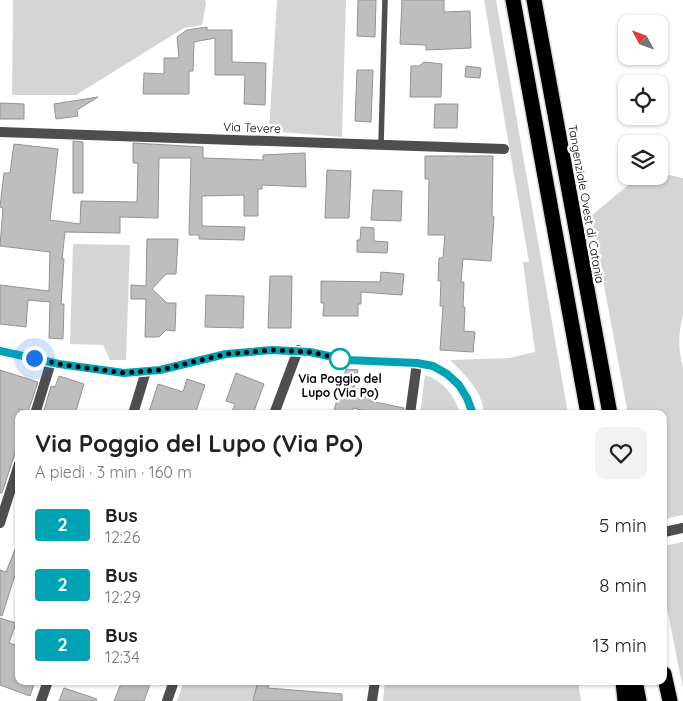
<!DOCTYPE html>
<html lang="it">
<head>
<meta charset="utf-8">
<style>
  :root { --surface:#fff; --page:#f2f2f2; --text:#222; --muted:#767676 }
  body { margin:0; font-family:Quicksand,sans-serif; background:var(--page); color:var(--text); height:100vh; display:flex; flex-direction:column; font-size:19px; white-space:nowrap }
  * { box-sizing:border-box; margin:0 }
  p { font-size:16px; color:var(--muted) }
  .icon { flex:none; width:28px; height:28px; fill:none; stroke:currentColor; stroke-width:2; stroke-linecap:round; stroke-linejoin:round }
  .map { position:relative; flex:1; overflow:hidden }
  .panel { position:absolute; left:15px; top:410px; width:652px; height:275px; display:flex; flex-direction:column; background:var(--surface); border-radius:10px; box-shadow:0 1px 4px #0004 }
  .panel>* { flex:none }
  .badge { padding:0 10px; border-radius:4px; font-size:18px; line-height:32px }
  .needle { width:32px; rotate:311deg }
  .controls { position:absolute; left:618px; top:15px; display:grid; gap:10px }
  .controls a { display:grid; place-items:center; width:50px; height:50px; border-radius:10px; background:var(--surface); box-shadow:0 1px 4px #0004; font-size:25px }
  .you { position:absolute; width:25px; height:25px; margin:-12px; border:4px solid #fff; border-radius:50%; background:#1a73e8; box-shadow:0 0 0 8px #1a73e833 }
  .map>.badge { position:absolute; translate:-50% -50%; box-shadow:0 0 0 2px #fff }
  .round { display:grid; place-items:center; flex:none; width:52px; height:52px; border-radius:10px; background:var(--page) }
  .overview { display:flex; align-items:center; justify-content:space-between; height:85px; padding:0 20px }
  h1 { font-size:24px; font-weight:800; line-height:38px }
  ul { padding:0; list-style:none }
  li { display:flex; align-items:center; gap:15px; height:60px; padding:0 20px }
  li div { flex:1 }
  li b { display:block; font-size:19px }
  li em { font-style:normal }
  li .badge { min-width:55px; font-weight:700; text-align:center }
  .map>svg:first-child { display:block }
  .green { fill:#d5d5d5 }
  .building { fill:#bebebe; stroke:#929292 }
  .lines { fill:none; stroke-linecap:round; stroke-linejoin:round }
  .motorway-casing { stroke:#dbdbdb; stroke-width:18 }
  .service { stroke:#4e4e4e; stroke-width:5.5 }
  .minor { stroke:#4e4e4e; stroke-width:10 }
  .tertiary { stroke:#4e4e4e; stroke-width:10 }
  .motorway { stroke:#000; stroke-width:15 }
  .line-casing { stroke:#fff; stroke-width:11 }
  .line { stroke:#00a3b4; stroke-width:8 }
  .walk { stroke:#000; stroke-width:5; stroke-dasharray:0 9 }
  .stop-dot { fill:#fff; stroke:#00a3b4; stroke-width:2.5 }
  .labels { text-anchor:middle; stroke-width:5; stroke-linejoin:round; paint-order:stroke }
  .street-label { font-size:12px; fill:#000; stroke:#fff }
  .stop-label { font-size:12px; font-weight:bold; fill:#000; stroke:#fff }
</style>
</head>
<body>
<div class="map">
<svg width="683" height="701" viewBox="0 0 683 701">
  <rect width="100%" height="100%" fill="#fff"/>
  <path class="green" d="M13,0H205L206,4L202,25L184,28L76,95H12Z
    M277,0H346L342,137L269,131Z
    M484,0H496L568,414H484C482,390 466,376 450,360L509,358L535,352L523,262H529Z
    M659,173L683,178V315C678,334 678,349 683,368V515L664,519V414H628L591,216L639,176H659Z
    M73,244L130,245L126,360H110L103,345L70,344Z
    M425,375C443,381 455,395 460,414H420Z
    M683,542V689L664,593V546Z
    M184,681H258L253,701H177Z
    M385,681H578L581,701H383Z"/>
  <path class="building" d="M358,0H376L375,37L357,36Z
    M402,0H444V12L470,11L471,48L426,50V45L400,44Z
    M207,27V30H232V62L266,63L265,105L244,104L245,75H215V38L194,42L193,71H189V94H143L144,73L164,74V58H179L177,37L187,30Z
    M424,62L442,64L441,97H410L411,66H419Z
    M466,66L481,68L480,78L465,77Z
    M357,70H373L371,122L355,121Z
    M98,97L77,110L78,116L56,119L54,104Z
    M0,103L24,104V119H0Z
    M435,104H458L457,128H434Z
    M73,141L83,142V193H73Z
    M133,143L203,147V158L263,160V155L305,153L306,187L262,185V189H258V216H244V195L202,196V226L245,227L244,240L199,239V235H189L191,158H159L158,218L120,217V233L65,232L62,259H64L61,304H64L63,339L49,338L50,302L28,300L26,327L0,324V285L49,291L50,252L0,246L3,208L0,207L4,173H10L14,144L58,149L50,220L80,224L81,201L137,202L138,163H133Z
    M425,156H493L492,216L494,217L491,261L463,259L461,282H464L463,307H465L464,331L475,332L473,352L440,350L443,306H440L441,281H438L439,258H443L445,235H428L429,179H425Z
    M327,170L351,171L349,218H325Z
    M373,190L402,191L401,221L371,220Z
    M361,227L374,228V241L388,242L387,253L357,252V240H360Z
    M147,239H178L176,274H166L152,289L167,303H176L175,331L166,330L159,337H145L146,299H131V285L146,286Z
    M381,272L404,274L402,295L361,292V304H358V316H323L324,303H321V281L380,282Z
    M270,276H292L291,328H268Z
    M206,295L244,296L243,328L205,327Z
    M346,369L358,370L354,388L372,390L370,401L404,408L403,414H377L353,408L352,414H333Z
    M0,370L38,382L28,412L19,409V441L2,493H0Z
    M236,373L264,384L253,414H231L235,404L226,401Z
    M59,376L84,384L75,414H57L44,410L51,386L55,387Z
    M187,379L205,385L195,414H155L149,412L158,384L183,392Z
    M18,542L19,576L15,575L2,616L0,615V570L6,572Z
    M0,618L16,623L9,643L19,646V681H35L30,696L0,685Z
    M122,681H151L144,701H114Z
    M258,681H270L268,688L342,694V701H253Z
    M64,688L97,699L96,701H59Z"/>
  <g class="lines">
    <g class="motorway-casing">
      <path id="motorway" d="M513,0L588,414
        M534,0L610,414
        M664,674L670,701
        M623,681L625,701
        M635,681L639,701"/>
    </g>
    <path class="service" d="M381,145L385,0"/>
    <path class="minor" d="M0,132L504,149
      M35,414L51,362
      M133,414L146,371
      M274,414L298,350
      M410,414L417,363
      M0,523L19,464
      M41,701L48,681
      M167,701L174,681
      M372,701L375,681"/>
    <path class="tertiary" d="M0,351L59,364L124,373L159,370L226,354L273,350L310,352L347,360L417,363L433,366L447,374L459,385L467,398L473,414
      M664,532L683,528"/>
    <use href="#motorway" class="motorway"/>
  </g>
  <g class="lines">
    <g class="line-casing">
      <path id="line" d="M0,351L59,364L124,373L160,370L226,354L272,350L310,352L347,360L417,363L433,366L447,374L459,385L467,398L473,414"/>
    </g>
    <use href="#line" class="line"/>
    <path class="walk" d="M34,358L59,364L124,373L160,370L226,354L272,350L310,352L347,360L340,359"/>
  </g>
  <circle class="stop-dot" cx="340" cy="359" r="10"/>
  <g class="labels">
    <g class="street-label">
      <text transform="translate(252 128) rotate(2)" y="4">Via Tevere</text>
      <text transform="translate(586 204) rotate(80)" y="4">Tangenziale Ovest di Catania</text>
    </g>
    <g class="stop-label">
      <text x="340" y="383">Via Poggio del<tspan x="340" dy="14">Lupo (Via Po)</tspan></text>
    </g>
  </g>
</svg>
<div class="controls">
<a><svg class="needle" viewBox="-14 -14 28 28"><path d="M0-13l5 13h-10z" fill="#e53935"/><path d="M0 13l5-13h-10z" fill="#767676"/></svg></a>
<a><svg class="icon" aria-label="locate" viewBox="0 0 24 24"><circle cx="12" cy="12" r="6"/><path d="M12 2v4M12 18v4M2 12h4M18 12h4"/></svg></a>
<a><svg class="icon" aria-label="layers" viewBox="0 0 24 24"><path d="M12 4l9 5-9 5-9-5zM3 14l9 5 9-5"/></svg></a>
</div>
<div class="you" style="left:34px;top:358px"></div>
<section class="panel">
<div class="overview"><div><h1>Via Poggio del Lupo (Via Po)</h1><p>A piedi · 3 min · 160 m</p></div><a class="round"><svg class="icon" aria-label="heart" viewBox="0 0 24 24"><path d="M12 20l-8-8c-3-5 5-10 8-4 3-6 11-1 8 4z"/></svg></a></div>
<ul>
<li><span class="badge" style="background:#00a3b4;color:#fff">2</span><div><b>Bus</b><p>12:26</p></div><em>5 min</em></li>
<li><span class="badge" style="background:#00a3b4;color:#fff">2</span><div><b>Bus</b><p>12:29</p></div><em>8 min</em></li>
<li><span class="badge" style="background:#00a3b4;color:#fff">2</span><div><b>Bus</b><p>12:34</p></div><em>13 min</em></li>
</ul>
</section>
</div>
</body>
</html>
